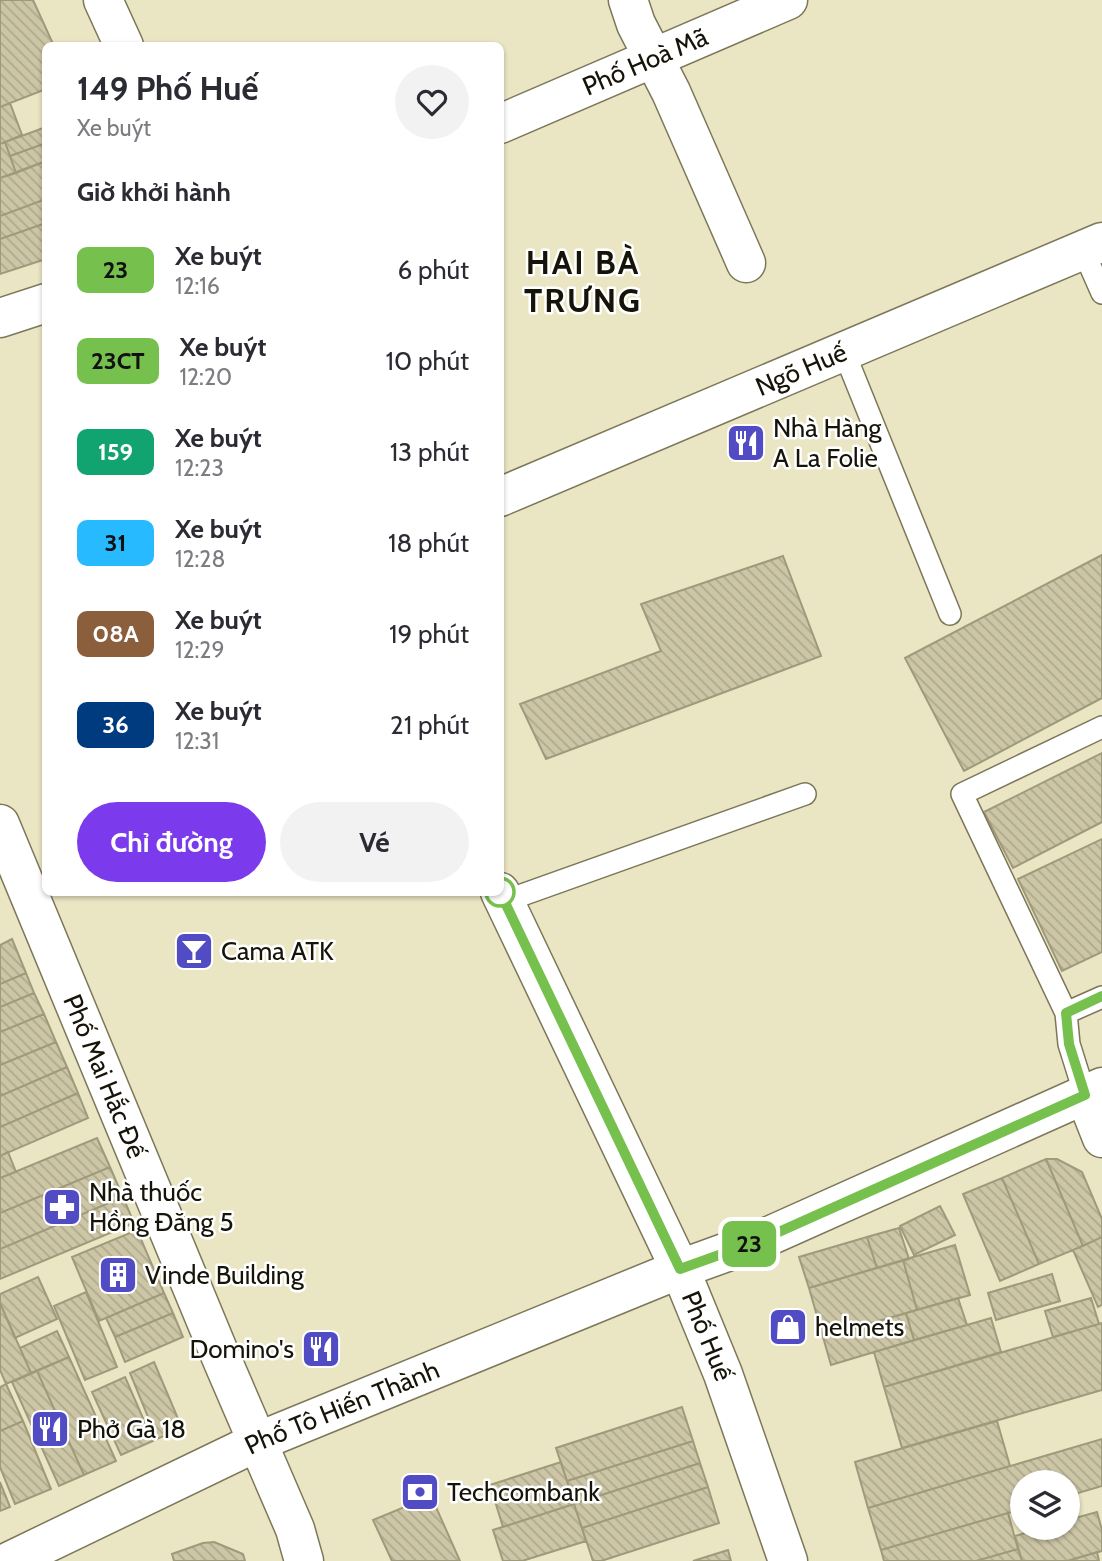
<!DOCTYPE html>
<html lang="vi">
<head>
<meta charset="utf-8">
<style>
  :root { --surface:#fff; --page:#f2f2f3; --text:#2b2b33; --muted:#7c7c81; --accent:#7c3aed }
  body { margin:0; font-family:Cabin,sans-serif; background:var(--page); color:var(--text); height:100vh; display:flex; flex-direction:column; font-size:26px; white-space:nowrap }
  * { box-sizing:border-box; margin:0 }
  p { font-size:23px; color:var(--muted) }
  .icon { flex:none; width:38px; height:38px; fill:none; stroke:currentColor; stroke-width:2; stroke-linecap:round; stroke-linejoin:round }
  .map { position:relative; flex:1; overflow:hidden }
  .details { position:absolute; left:42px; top:42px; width:462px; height:854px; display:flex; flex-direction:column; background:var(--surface); border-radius:10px; box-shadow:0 2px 5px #0004 }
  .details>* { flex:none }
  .badge { padding:0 14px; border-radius:10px; font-size:24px; line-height:46px }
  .tools { position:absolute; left:1010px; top:1470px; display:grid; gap:14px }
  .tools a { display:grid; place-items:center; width:70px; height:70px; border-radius:50%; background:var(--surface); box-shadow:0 2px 5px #0004; font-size:35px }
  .map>.badge { position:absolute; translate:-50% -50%; box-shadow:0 0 0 4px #fff }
  h2 { padding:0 35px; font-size:26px; line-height:63px }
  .round { display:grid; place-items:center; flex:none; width:74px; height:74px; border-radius:37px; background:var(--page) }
  .headline { display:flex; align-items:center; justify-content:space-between; height:119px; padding:0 35px }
  h1 { font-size:33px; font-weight:700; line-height:52px }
  .action { display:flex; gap:14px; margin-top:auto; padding:14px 35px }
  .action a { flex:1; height:80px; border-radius:42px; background:var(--accent); color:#fff; font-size:28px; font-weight:700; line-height:80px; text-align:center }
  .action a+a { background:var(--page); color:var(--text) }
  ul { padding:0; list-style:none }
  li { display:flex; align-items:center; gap:21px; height:91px; padding:0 35px }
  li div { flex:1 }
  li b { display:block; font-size:26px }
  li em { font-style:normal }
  li .badge { min-width:77px; font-weight:700; text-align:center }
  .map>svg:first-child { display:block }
  .building { fill:url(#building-back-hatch); stroke:#9f9a7b; stroke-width:2 }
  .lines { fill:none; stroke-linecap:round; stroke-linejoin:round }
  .service-casing { stroke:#7c7759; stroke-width:24 }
  .minor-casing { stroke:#7c7759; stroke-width:41 }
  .tertiary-casing { stroke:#7c7759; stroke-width:41 }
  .secondary-casing { stroke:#7c7759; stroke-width:41 }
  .service { stroke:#fff; stroke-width:21 }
  .minor { stroke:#fff; stroke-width:38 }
  .tertiary { stroke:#fff; stroke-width:38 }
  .secondary { stroke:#fff; stroke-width:38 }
  .line-casing { stroke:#fff; stroke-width:16 }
  .line { stroke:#76c04d; stroke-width:10 }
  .stop-dot { fill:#fff; stroke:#76c04d; stroke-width:3.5 }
  .labels { text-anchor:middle; stroke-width:5; stroke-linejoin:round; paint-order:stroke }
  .street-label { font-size:26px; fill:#161408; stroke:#fff }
  .poi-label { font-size:26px; fill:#161408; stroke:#fff; text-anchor:start }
  .district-label { font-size:33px; font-weight:bold; letter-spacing:2px; fill:#161408; stroke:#fff }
</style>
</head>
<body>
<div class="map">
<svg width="1102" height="1561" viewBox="0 0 1102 1561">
  <defs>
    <pattern id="building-back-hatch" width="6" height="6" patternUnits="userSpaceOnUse" patternTransform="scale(1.75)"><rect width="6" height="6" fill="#ccc6a6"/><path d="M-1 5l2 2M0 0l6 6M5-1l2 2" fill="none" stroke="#aea98d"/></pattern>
  </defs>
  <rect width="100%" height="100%" fill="#eae5c3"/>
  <path class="building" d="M0,0H33L54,46H46V89L0,107Z
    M10,103L22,135L0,144V107Z
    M46,127V143L10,156L5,142Z
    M5,142L16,173L0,178V144Z
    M46,143V161L16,173L10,156Z
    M46,161V199L0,216V178Z
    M46,199V223L0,239V216Z
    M46,223V259L0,274V239Z
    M1102,555V698L964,771L905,658Z
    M783,556L821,656L546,759L520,704L661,651L641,604Z
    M1102,753V822L1013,868L984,812Z
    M1102,839V952L1062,971L1018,879Z
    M12,939L26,973L0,984V945Z
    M26,973L34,993L0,1007V984Z
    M34,993L44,1014L0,1032V1007Z
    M44,1014L56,1042L0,1065V1032Z
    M56,1042L67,1067L0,1096V1065Z
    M67,1067L78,1093L0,1127V1096Z
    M78,1093L88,1118L0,1156V1127Z
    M97,1138L110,1167L0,1213V1178Z
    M8,1152L16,1172L0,1178V1156Z
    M1046,1159H1057L1082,1172L1102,1219V1237L1083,1246Z
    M1046,1159L1083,1246L1039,1264L1002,1178Z
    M110,1167L123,1197L0,1249V1213Z
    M1002,1178L1039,1264L1000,1281L963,1194Z
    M123,1197L134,1223L0,1279V1249Z
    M940,1206L955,1235L914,1255L900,1226Z
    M899,1228L909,1259L877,1268L867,1237Z
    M137,1230L164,1293L99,1321L72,1257Z
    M867,1237L877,1268L809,1288L799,1257Z
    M1102,1237V1305L1098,1307L1073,1250Z
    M955,1245L970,1295L917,1310L903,1260Z
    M903,1260L917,1310L823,1337L809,1288Z
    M1052,1274L1060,1301L996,1320L988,1293Z
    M38,1277L57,1319L15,1338L0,1303V1294Z
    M86,1292L117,1367L85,1380L54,1306Z
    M164,1293L173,1313L115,1337L106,1318Z
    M958,1298L967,1325L914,1340L906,1313Z
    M1091,1298L1099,1324L1053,1337L1045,1311Z
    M0,1303L31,1373L6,1384L0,1370Z
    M173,1313L183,1337L125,1362L115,1337Z
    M906,1313L914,1340L831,1365L823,1337Z
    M991,1318L1001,1352L884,1387L874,1352Z
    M1102,1323V1390L902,1448L884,1387Z
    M57,1331L69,1357L31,1373L20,1348Z
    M69,1357L116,1461L84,1475L37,1371Z
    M154,1362L182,1428L157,1439L130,1373Z
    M37,1371L84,1475L59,1486L12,1382Z
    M125,1377L153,1441L121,1455L92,1392Z
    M6,1384L23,1421L0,1431V1387Z
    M682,1407L693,1441L567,1481L556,1448Z
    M23,1421L51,1489L15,1504L0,1467V1431Z
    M997,1421L1010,1466L868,1508L855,1462Z
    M1102,1439V1486L1068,1496V1482H1022V1509L881,1550L868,1508Z
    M693,1441L700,1463L574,1504L567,1481Z
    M561,1462L574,1504L503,1527L490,1485Z
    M700,1463L708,1487L582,1528L574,1504Z
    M0,1482L10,1507L0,1511Z
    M708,1487L719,1523L601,1561H593L582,1528Z
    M431,1496L460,1561H392L373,1520Z
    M574,1504L586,1541L522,1561H503L493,1530Z
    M1097,1512L1102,1530V1551L1067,1561H1022L1015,1536L1042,1528H1068V1520Z
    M1008,1513L1018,1549L976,1561H884L881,1550Z
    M214,1542L243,1554L245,1561H174L172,1554L203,1543Z
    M1018,1549L1022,1561H976Z
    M728,1550L731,1561H693Z
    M1097,1552L1099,1561H1067Z"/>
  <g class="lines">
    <g class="service-casing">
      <path id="service" d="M1083,250L1102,293
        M844,352L950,614
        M505,901L805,794
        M1066,1013L1102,997
        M1085,1095L1069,1044L1066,1013L962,794L1102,727"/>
    </g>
    <g class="minor-casing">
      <g id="minor">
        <path d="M628,0L636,24L671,92L746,263"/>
        <path id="s1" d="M500,124L788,0"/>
        <path d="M0,318L46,303"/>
        <path id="s2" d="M500,497L1102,242"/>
        <path id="s3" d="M0,824L223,1362L295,1529L304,1561"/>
        <path d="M1085,1095L1102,1138"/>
      </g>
    </g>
    <g class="tertiary-casing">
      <g id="tertiary">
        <path id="s4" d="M10,1561L257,1442L680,1269L760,1240L1102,1087"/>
      </g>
    </g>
    <g class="secondary-casing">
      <g id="secondary">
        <path d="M103,0L124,46"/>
        <path id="s5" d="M500,892L680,1269L723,1374L788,1561"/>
      </g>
    </g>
    <use href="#service" class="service"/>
    <use href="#minor" class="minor"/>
    <use href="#tertiary" class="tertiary"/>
    <use href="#secondary" class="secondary"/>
  </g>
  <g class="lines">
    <g class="line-casing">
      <path id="line" d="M500,892L680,1269L761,1240L1085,1095L1069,1044L1066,1013L1102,996"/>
    </g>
    <use href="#line" class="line"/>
  </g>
  <defs>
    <g id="restaurant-square" transform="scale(2.0125)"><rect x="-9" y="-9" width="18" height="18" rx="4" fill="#514cc3" stroke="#fff"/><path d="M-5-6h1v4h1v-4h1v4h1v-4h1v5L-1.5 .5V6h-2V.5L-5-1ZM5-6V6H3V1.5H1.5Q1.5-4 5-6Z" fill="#fff"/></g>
    <g id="bar-square" transform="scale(2.0125)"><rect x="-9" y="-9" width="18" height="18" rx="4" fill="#514cc3" stroke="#fff"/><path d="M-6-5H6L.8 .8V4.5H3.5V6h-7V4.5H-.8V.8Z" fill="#fff"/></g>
    <g id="pharmacy-square" transform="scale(2.0125)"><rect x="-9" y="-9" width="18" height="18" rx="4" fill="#514cc3" stroke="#fff"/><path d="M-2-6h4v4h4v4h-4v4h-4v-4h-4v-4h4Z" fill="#fff"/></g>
    <g id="building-square" transform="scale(2.0125)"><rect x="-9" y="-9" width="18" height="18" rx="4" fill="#514cc3" stroke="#fff"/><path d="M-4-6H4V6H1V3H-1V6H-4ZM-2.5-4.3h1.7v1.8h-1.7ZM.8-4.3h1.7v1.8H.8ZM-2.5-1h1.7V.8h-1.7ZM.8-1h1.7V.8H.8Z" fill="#fff"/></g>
    <g id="shop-square" transform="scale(2.0125)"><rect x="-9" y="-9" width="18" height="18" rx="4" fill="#514cc3" stroke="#fff"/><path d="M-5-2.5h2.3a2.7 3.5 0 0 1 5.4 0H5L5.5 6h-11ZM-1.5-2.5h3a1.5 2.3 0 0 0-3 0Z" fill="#fff"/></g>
    <g id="bank-square" transform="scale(2.0125)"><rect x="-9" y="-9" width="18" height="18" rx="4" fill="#514cc3" stroke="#fff"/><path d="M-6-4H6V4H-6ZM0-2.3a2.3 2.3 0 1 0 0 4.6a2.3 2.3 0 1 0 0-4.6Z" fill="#fff"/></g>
  </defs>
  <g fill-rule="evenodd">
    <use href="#restaurant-square" x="746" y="443"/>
    <use href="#bar-square" x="194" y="951"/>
    <use href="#pharmacy-square" x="62" y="1207"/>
    <use href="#building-square" x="118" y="1275"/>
    <use href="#shop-square" x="788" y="1327"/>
    <use href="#restaurant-square" x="321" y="1349"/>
    <use href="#restaurant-square" x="50" y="1429"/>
    <use href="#bank-square" x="420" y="1492"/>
  </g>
  <circle class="stop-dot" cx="500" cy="892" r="14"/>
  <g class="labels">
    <g class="street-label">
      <text dy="9" stroke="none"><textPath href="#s1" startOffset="158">Phố Hoà Mã</textPath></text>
      <text dy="9" stroke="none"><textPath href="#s2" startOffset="327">Ngõ Huế</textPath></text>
      <text dy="9" stroke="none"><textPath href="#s3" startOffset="273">Phố Mai Hắc Đế</textPath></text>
      <text dy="9" stroke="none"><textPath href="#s5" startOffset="490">Phố Huế</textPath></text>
      <text dy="9" stroke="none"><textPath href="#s4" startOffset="366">Phố Tô Hiến Thành</textPath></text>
    </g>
    <g class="poi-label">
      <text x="773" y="437">Nhà Hàng<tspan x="773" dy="30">A La Folie</tspan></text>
      <text x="221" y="960">Cama ATK</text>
      <text x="89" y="1201">Nhà thuốc<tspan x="89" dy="30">Hồng Đăng 5</tspan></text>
      <text x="145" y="1284">Vinde Building</text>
      <text x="815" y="1336">helmets</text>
      <text x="294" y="1358" text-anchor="end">Domino's</text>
      <text x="77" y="1438">Phở Gà 18</text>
      <text x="447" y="1501">Techcombank</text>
    </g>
    <g class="district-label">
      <text x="583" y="274">HAI BÀ<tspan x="583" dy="38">TRƯNG</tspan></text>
    </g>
  </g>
</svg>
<div class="tools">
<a><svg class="icon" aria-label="layers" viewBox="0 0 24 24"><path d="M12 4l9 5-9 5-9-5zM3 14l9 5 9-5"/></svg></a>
</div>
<b class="badge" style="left:749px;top:1244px;background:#76c04d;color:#111">23</b>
<section class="details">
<div class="headline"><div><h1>149 Phố Huế</h1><p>Xe buýt</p></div><a class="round"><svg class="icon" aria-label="heart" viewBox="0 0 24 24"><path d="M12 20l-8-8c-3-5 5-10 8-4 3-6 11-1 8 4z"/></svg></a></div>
<h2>Giờ khởi hành</h2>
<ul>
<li><span class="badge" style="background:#76c04d;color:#111">23</span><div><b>Xe buýt</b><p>12:16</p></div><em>6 phút</em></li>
<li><span class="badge" style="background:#76c04d;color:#111">23CT</span><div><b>Xe buýt</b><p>12:20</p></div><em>10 phút</em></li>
<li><span class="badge" style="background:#11a471;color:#fff">159</span><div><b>Xe buýt</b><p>12:23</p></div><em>13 phút</em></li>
<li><span class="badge" style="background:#27baff;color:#111">31</span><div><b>Xe buýt</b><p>12:28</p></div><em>18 phút</em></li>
<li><span class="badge" style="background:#8b5e3c;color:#fff">08A</span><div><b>Xe buýt</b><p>12:29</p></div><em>19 phút</em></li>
<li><span class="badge" style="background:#003b80;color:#fff">36</span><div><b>Xe buýt</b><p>12:31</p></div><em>21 phút</em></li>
</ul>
<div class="action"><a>Chỉ đường</a><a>Vé</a></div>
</section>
</div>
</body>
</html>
